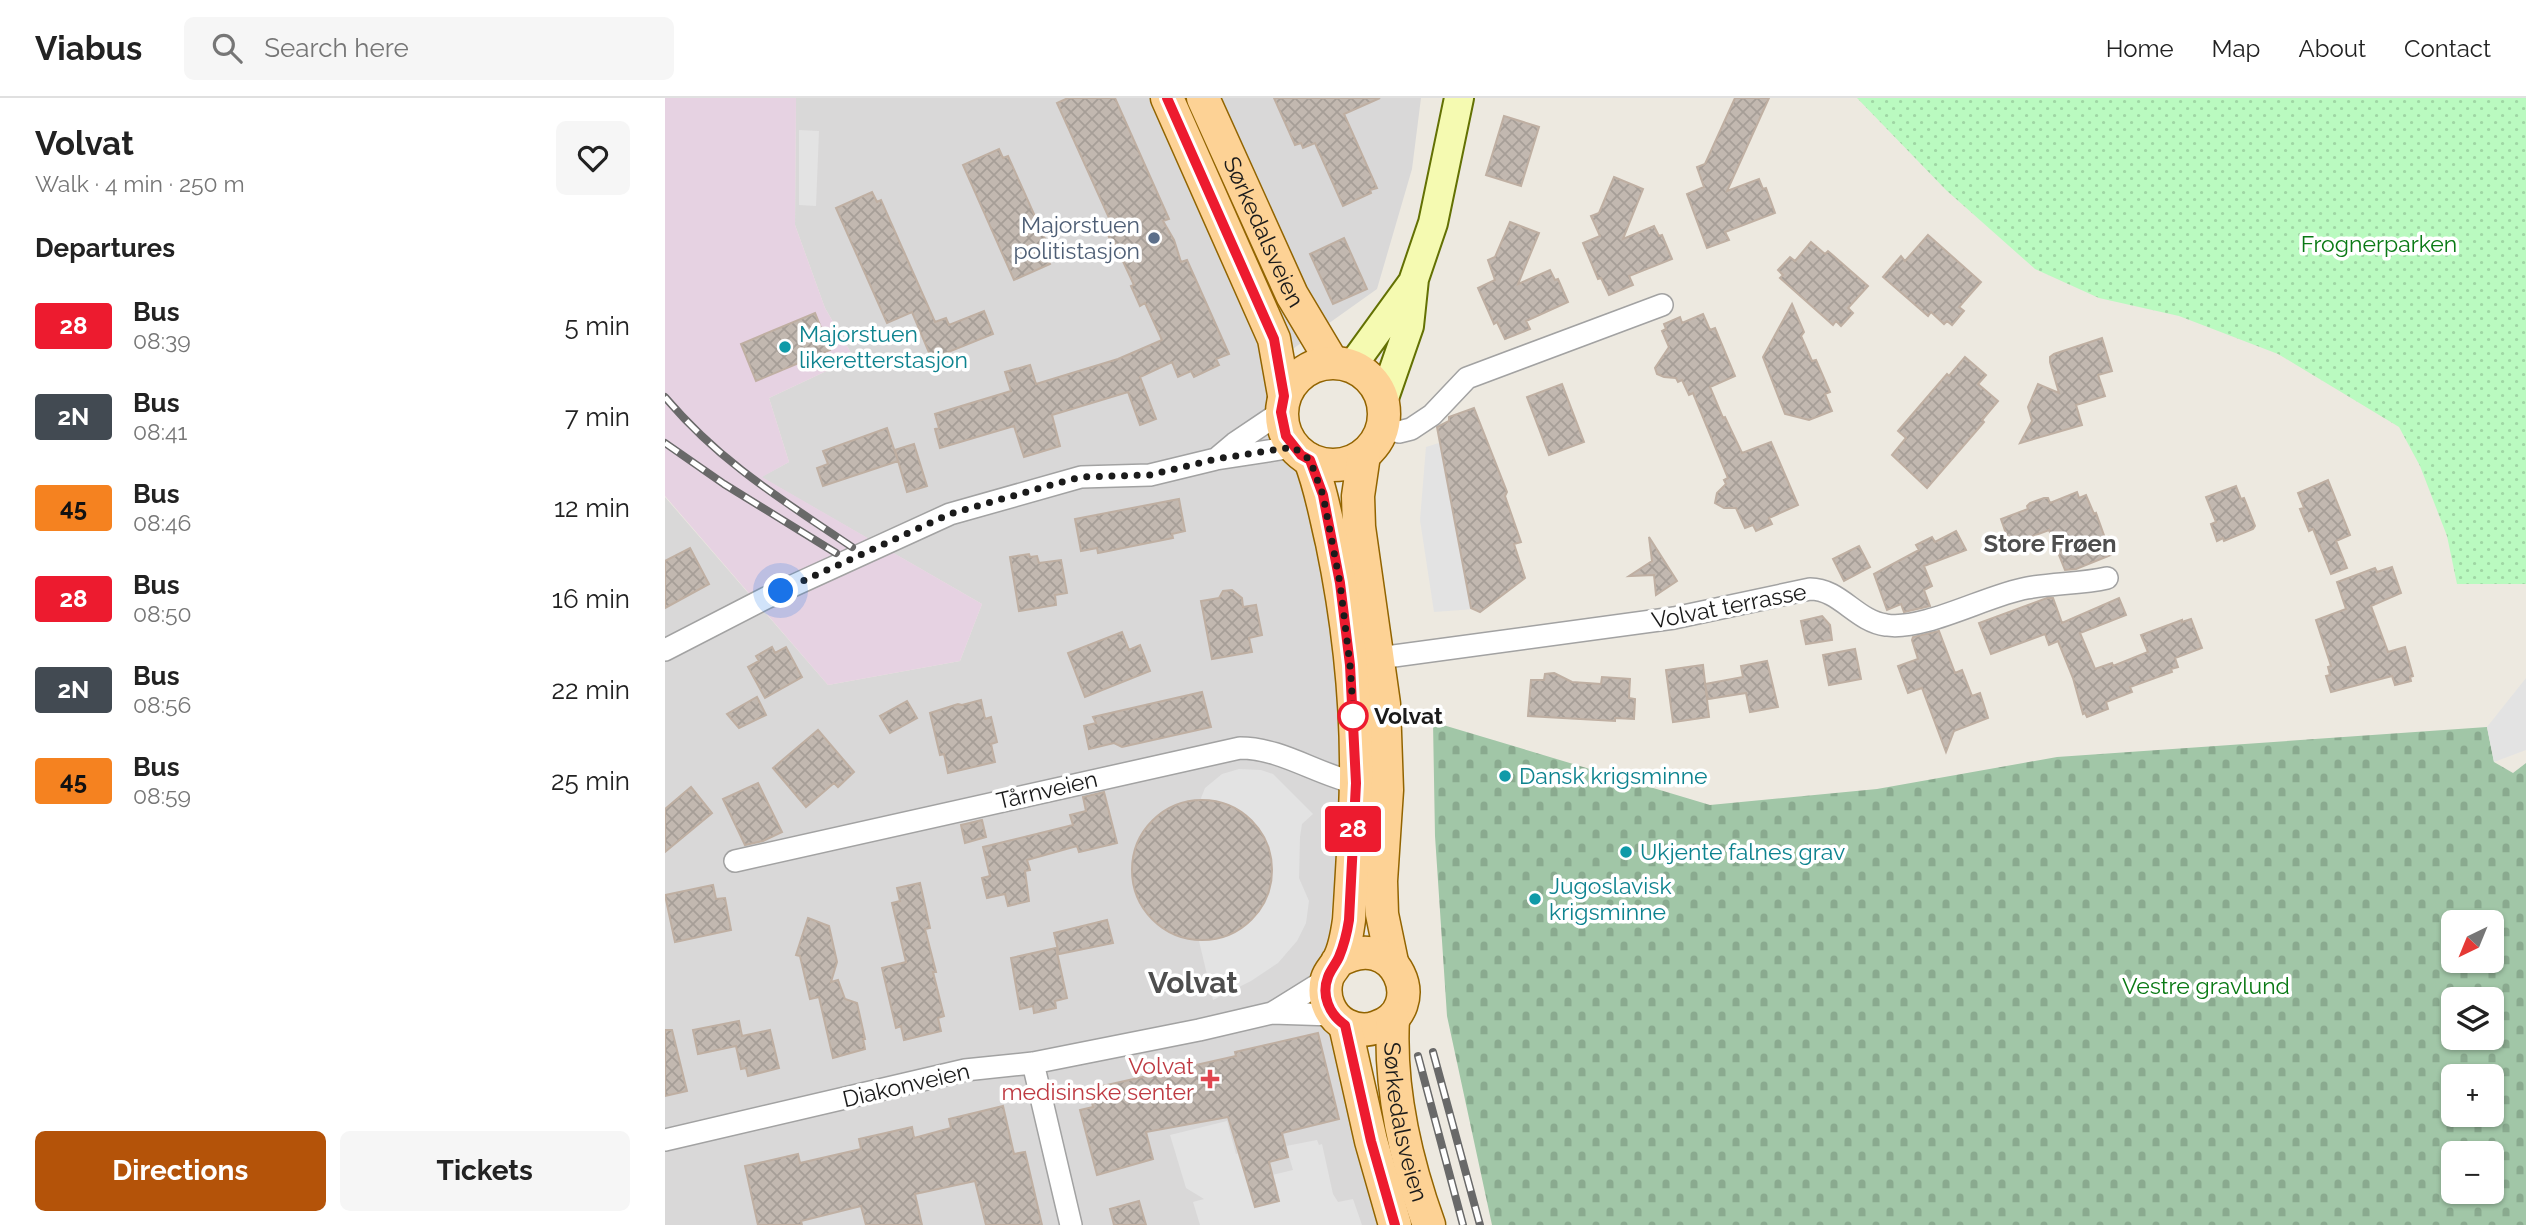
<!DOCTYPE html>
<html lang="en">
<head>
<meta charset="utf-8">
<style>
  :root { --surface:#fff; --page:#f6f6f6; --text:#222; --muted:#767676; --line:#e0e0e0; --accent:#b45309 }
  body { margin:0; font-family:Raleway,sans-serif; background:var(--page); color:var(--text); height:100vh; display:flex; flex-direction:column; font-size:26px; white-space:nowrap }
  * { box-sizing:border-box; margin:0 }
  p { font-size:23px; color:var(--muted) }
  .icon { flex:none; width:38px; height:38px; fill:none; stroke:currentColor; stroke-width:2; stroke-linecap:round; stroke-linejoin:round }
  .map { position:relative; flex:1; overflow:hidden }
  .details { display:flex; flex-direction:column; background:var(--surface); width:665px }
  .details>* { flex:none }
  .badge { padding:0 14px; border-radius:5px; font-size:24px; line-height:46px }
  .needle { width:46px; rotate:223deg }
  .controls { position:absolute; left:1776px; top:812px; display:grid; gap:14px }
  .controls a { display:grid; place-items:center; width:63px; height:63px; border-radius:10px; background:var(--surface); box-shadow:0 2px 5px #0004; font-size:35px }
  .you { position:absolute; width:35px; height:35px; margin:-18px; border:5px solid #fff; border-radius:50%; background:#1a73e8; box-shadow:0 0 0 10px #1a73e833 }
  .map>.badge { position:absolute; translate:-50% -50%; box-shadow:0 0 0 4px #fff }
  h2 { padding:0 35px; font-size:26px; line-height:63px }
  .round { display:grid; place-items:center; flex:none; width:74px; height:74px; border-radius:10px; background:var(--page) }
  .headline { display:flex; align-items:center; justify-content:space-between; height:119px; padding:0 35px }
  h1 { font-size:33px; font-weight:700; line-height:52px }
  .action { display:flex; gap:14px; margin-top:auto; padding:14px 35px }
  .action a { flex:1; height:80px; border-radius:10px; background:var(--accent); color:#fff; font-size:28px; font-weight:700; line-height:80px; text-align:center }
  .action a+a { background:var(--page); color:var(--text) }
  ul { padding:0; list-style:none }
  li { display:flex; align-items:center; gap:21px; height:91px; padding:0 35px }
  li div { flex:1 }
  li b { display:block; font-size:26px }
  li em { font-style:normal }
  li .badge { min-width:77px; font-weight:700; text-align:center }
  header { display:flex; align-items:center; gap:42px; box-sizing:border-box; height:98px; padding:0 35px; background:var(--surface); border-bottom:2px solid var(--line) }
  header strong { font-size:33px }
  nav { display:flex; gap:38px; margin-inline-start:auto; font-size:24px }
  .search { width:490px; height:63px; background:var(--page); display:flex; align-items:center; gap:18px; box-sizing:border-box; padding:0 24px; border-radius:10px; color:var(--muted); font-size:26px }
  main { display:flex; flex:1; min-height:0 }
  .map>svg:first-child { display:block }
  .residential { fill:#d9d8d8 }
  .railway { fill:#e6d2e2 }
  .cemetery { fill:url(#cemetery-stones); fill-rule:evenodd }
  .park { fill:url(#park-dots) }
  .parking { fill:#e3e3e3 }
  .building { fill:url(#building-cross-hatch); stroke:#bfafa2; stroke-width:2 }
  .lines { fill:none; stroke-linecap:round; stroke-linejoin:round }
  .street-casing { stroke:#a2a2a2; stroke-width:24 }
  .secondary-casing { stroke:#637103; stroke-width:32 }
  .primary-casing { stroke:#926400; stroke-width:35 }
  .street { stroke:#fff; stroke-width:21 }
  .secondary { stroke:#f5fab1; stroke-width:28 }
  .primary { stroke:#fdd295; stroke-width:32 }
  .rail-casing { stroke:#696969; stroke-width:8 }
  .rail { stroke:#fff; stroke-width:5; stroke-dasharray:16; stroke-linecap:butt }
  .line-casing { stroke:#fff; stroke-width:16 }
  .line { stroke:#ed1b2f; stroke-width:10 }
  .walk { stroke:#1b1b1b; stroke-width:7; stroke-dasharray:0 12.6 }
  .service-dot { fill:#5c6f8a; stroke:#fff; stroke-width:2.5 }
  .culture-dot { fill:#0f9aa8; stroke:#fff; stroke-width:2.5 }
  .stop-dot { fill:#fff; stroke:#ed1b2f; stroke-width:3.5 }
  .health-dot { fill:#e0444e; stroke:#fff; stroke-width:2.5 }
  .labels { text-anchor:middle; stroke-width:7; stroke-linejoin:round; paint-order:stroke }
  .service-label { font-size:23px; fill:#4e5e75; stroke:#fff; text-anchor:end }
  .street-label { font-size:23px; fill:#1b1b1b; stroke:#fff }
  .park-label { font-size:23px; fill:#097914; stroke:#fff }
  .culture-label { font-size:23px; fill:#0d838f; stroke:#fff; text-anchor:start }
  .stop-label { font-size:23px; font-weight:bold; fill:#1b1b1b; stroke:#fff; text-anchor:start }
  .health-label { font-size:23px; fill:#be3a42; stroke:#fff; text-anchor:end }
  .neighbourhood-label { font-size:24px; font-weight:bold; fill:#4e4e4e; stroke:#fff }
  .district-label { font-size:30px; font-weight:bold; fill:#4e4e4e; stroke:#fff }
</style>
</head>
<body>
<header>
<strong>Viabus</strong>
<div class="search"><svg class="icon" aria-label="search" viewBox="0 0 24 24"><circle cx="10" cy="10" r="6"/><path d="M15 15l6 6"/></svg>Search here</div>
<nav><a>Home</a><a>Map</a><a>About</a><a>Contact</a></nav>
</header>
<main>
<section class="details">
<div class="headline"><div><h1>Volvat</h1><p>Walk · 4 min · 250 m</p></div><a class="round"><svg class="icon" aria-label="heart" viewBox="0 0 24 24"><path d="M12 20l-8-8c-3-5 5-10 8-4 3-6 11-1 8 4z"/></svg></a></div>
<h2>Departures</h2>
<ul>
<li><span class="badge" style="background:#ed1b2f;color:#fff">28</span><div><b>Bus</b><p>08:39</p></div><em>5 min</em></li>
<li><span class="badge" style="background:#424a52;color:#fff">2N</span><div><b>Bus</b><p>08:41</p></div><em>7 min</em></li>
<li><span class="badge" style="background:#f58220;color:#111">45</span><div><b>Bus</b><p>08:46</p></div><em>12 min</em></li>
<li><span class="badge" style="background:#ed1b2f;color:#fff">28</span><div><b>Bus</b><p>08:50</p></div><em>16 min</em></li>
<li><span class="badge" style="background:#424a52;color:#fff">2N</span><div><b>Bus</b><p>08:56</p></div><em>22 min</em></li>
<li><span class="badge" style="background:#f58220;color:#111">45</span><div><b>Bus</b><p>08:59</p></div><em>25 min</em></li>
</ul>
<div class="action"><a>Directions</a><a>Tickets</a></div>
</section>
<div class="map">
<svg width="1861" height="1127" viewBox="0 0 1861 1127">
  <defs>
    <pattern id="cemetery-stones" width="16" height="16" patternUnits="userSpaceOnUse" patternTransform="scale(1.75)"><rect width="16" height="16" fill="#a1c6a7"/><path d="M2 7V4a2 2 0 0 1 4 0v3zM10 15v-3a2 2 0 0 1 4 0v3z" fill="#8aaa8f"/></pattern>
    <pattern id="park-dots" width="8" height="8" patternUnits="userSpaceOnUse" patternTransform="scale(1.75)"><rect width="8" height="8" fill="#bafac0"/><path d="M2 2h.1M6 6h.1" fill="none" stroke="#9fd6a4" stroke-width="1.8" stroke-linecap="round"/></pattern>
    <pattern id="building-cross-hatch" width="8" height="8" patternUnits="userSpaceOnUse" patternTransform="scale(1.75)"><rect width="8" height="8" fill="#c2b8b0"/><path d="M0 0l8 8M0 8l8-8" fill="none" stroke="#a69e97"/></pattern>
  </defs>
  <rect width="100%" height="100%" fill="#ede9e0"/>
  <path class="residential" d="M131,0H756L747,71L712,191L608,265L669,476L675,731L660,875L709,1112L716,1127H0V399L163,587L295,563L317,506L96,379L124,364L104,300L189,260L160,210L130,127Z"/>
  <path class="railway" d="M0,0H131L130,127L160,210L189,260L104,300L124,364L97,379L317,506L295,563L163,587L0,398Z"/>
  <path class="cemetery" d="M768,624L1045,707L1212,691L1392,659L1822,629L1829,664L1848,675L1861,665V1127H827L782,918L770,738ZM1788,824H1827V863H1788ZM1788,901H1827V940H1788ZM1788,978H1827V1017H1788ZM1788,1055H1827V1094H1788Z"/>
  <path class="park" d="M1192,0H1861V486H1792L1782,438L1755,368L1734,329L1613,256L1514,218L1434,200L1370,171L1281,92Z"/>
  <path class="parking" d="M134,32L154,33L151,108L134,107Z
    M777,344L810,511L769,514L755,422L761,349Z
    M1861,580V652L1829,664L1822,629Z
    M574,671L596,672L608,676L648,716L637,726L635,739L634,780L644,803L641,825L632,843L613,865L586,883L548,902L534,843L561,839L584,825L600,804L607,779L604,752L592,729L572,711L555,704L537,702L536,700L540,690L557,676Z
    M562,1023L571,1056L582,1053L590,1081L628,1072L621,1048L652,1042L654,1047L657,1046L668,1096L673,1104L688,1101L697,1127H535L528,1104L539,1101L521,1090L505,1037Z"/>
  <path class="building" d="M403,0H450L504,121L498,123L509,142L516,164L522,162L564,256L551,261L554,267L529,279L526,273L513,279L507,264L475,279L491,321L475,327L463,294L387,317L395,348L359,359L349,328L275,350L270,331L274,330L270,316L346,293L340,274L365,267L371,286L453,261L497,242L480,205L475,208L466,188L469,187L449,144L447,146L438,125L445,122L392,5Z
    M609,0H715L679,16L712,90L705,92L706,95L678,108L650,45L638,50L636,45L630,47Z
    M1070,0H1104L1062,93L1094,81L1098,91L1101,90L1110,115L1060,134L1064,142L1042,150L1022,96L1039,89L1032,69L1040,66Z
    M839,18L874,29L856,88L821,77Z
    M334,51L338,60L343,58L386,154L381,157L385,166L349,182L298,67Z
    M949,79L978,91L958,141L989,128L994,138L997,137L1007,161L964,178L968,187L944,197L936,180L933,181L918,145L935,138L926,118L934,115Z
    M207,94L212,104L216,102L270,224L281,220L284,227L319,213L328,236L276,257L274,253L265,257L247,214L222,225L171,110Z
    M845,124L874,135L853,186L885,172L890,182L893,181L903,204L861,223L865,231L840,241L832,224L829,226L813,190L830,182L823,162L830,159Z
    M1263,137L1316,184L1294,209L1299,213L1287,227L1282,223L1279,226L1266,214L1263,218L1218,179L1236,158L1240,163Z
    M679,140L702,191L668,206L645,156Z
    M1146,144L1160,156L1163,153L1203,188L1183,210L1188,215L1176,228L1171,223L1168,227L1115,180L1118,177L1113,172L1125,159L1130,163Z
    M1127,206L1139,234L1136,238L1147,263L1151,262L1165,294L1160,296L1167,313L1144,322L1120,316L1098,259Z
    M150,215L165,252L91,283L76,246Z
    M1038,216L1045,232L1050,230L1070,278L1045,289L1058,320L1060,319L1077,355L1106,344L1133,407L1104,420L1107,426L1091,433L1088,427L1080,430L1071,410H1059L1050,405L1052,395L1061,386L1059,382L1063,380L1028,295L1024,297L1017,282L1013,284L1011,280L999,279L992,276L990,270L1004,249L997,233L1001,231L999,226L1015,219L1017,225Z
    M1437,240L1447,273L1433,277L1440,298L1411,307L1417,327L1355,345L1367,323L1363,309L1373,286L1394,295L1385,264V259L1389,256Z
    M1300,259L1321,277L1313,286L1333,303L1317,322L1319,324L1262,390L1227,357L1241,340L1233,333L1282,276L1284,278Z
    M897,286L919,344L884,357L862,299Z
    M809,310L842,394L840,398L856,444L849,446L860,480L815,514L806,510L772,329L784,323V319Z
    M222,330L233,363L158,388L152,370L163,366L158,353Z
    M249,346L262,388L242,394L230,352Z
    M1663,382L1685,437L1671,443L1682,470L1666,476L1648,431L1644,433L1635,411L1639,410L1633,395Z
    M1571,388L1576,401L1579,400L1590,428L1588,431L1559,443L1558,440L1552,443L1546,426L1551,424L1541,399Z
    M1412,394L1414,400L1421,397L1429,416L1431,415L1446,457L1411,471L1400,472L1384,432L1345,447L1336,421L1363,411L1362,408L1365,405L1379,400H1383L1385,405Z
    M514,401L520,433L507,436L508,440L433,455L432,450L416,453L410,421Z
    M1291,433L1301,452L1259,468L1267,488L1259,492L1265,508L1239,514L1236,506L1222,512L1209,476L1254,452L1251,447L1267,439L1270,444Z
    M984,439L1012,483L991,497L989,477L964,478L987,463Z
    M1194,448L1205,469L1179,483L1168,461Z
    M25,450L44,486L0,510V463Z
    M364,456L365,459L372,458L374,465L396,462L402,495L390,497L391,507L354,513L345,459Z
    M1727,469L1736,495L1706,508L1723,554L1740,549L1748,578L1745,579L1746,583L1730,587L1727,578L1666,594L1661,578L1665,577L1663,569L1666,568L1651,522L1681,511L1672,484L1710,470L1712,474Z
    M567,492L577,500L578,509L591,507L597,537L584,540L587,554L547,561L536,503L554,500L558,493Z
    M1382,500H1388L1397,525L1454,500L1461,517L1415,535L1430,571L1447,565L1448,568L1483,554L1476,537L1517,522V524L1526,521L1537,550L1510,560L1513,569L1506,571L1507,574L1465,589L1467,594L1441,604L1443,611L1422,619L1420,615L1418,616L1408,580L1393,543L1384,547L1380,536L1326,556L1314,525Z
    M1157,518L1165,527L1167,542L1141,546L1136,523Z
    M1274,533L1290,575L1297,572L1307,598L1315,595L1323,620L1289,633L1281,654L1257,590L1243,595L1233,568L1253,561L1247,542L1248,539Z
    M457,534L464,552L475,547L485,573L420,599L403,555Z
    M107,549L110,555L121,549L137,579L100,600L83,569L94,563L91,558Z
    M1190,551L1196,581L1164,587L1158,557Z
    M1102,563L1113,609L1085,614L1081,595L1043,601L1040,586L1078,579L1076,568Z
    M1038,567L1044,619L1008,624L1001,572Z
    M889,575L907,584L936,586L937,579L965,581L964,600L970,601L969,621L950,620V623L863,618L866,582H879L880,576Z
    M537,594L546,629L457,649L449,645L424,651L419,628L431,625L428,619Z
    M92,599L101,617L74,630L62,616Z
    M316,602L320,621L326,619L332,644L326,646L330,664L283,675L279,656L275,657L265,615L293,606L297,607Z
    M242,603L252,620L225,635L215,618Z
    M153,632L189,674L173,689L169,685L141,709L108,670Z
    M93,685L117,734L98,743L80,747L58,701Z
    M26,689L47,715L0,754V711Z
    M439,694L452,745L414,754L412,748L362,762L365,772L360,773L364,803L343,808L340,796L322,800L317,780L325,778L318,749L408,727L405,717L421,713L418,699Z
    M467 772a70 70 0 1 1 140 0a70 70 0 1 1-140 0Z
    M317,722L321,739L300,745L296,727Z
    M255,785L265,830L260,831L271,874H268L279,918L273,920L276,933L239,942L236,928L231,930L217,870L241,864L227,805L235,803L232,790Z
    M48,787L51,801L60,800L66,832L10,844L0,797Z
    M143,820L164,828L172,864L166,884L173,882L180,901L192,905L200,941H198L200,951L168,960L154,899L145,901L135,858L131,857Z
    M442,822L448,845L394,856L389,835Z
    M391,850L402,900L390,903L391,910L369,915L368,908L355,911L346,860Z
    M74,923L77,938L105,932L114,970L83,978L81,970L76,971L71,948L33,956L28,932Z
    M0,932H7L22,993L0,998Z
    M653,935L674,1021L617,1035L623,1059L604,1064L614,1103L590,1109L563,1019L481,1034L488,1061L432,1077L415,1012L428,1009L424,991L571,958L570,954Z
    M338,1008L349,1056L360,1054L377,1127H321L310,1083L250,1096L257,1127H201L196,1108L136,1123L137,1127H93L80,1068L133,1056L135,1065L196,1051L194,1041L247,1029L249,1040L286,1030L284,1021Z
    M474,1103L481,1127H449L445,1111Z"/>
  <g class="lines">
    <g class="street-casing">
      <path id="street" d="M718,329L734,334L746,331L767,317L802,280L997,207
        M551,361L570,345L616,314
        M0,552L101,500L285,416L416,379L485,377L551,361L628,349
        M714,560L1009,520L1145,491C1175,491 1191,523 1221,527C1259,533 1322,497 1362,490C1388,485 1416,486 1442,480
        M70,763L575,650C616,650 651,676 691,685
        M607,915L662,881
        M368,965L406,1127
        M0,1042L300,972L368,965L534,932L607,915L668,917"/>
    </g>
    <g class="secondary-casing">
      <path id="secondary" d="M687,268L748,184
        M718,303L744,228L749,181L768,125L794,0"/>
    </g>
    <g class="primary-casing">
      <g id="primary">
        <path d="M502,0L609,241L619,297"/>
        <path id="s1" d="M538,0L627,197L667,264"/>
        <circle cx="668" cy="316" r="51"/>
        <path d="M699,357L693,398L694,429L719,606L722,692L716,783L717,816L727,864"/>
        <path d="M645,362C656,390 660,416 667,445C683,522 692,604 691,683C690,729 687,776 684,822C682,836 680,851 673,863C669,870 664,874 662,881C657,899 665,919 681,927C691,932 702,933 712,929C765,912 731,827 672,864"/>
        <path id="s2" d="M728,920C724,991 740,1060 764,1127"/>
        <path d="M680,927L706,1043L730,1127"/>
      </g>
    </g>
    <use href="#street" class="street"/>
    <use href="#secondary" class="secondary"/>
    <use href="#primary" class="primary"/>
    <g class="rail-casing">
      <path id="rail" d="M0,299C56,365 116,401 187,449
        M0,345L59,386L171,455
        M768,954L815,1127
        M753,958L798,1127"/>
    </g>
    <use href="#rail" class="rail"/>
  </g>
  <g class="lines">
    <g class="line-casing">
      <path id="line" d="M502,0L609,241L619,298L616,314L621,338L636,357L645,362L658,397L675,485L685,567L691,685L684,822C682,835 679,847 674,859C671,866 666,871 663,879C656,897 664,916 680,927L706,1043L730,1127"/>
    </g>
    <use href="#line" class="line"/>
    <path class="walk" d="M116,493L285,416L389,386L416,379L485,377L551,361L628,349L645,362L658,397L675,485L685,567L689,625L688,618"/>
  </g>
  <circle class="service-dot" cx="489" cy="140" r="7"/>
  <g class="culture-dot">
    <circle cx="120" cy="249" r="7"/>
    <circle cx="840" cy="678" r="7"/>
    <circle cx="961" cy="754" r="7"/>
    <circle cx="870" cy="801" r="7"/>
  </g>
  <circle class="stop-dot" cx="688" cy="618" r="14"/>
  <path class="health-dot" d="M541.5 970.5h7v7h7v7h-7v7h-7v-7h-7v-7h7z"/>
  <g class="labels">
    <g class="service-label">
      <text x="475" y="135">Majorstuen<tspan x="475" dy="26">politistasjon</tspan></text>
    </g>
    <g class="street-label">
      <text dy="8" stroke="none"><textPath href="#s1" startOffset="147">Sørkedalsveien</textPath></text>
      <text transform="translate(1064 508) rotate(-11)" y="8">Volvat terrasse</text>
      <text transform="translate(382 692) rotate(-13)" y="8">Tårnveien</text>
      <text transform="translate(241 987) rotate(-13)" y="8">Diakonveien</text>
      <text dy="8" stroke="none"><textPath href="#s2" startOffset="105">Sørkedalsveien</textPath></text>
    </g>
    <g class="park-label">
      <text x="1714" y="154">Frognerparken</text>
      <text x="1541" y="896">Vestre gravlund</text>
    </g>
    <g class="culture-label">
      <text x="134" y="244">Majorstuen<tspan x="134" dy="26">likeretterstasjon</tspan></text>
      <text x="854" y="686">Dansk krigsminne</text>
      <text x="975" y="762">Ukjente falnes grav</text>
      <text x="884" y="796">Jugoslavisk<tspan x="884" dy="26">krigsminne</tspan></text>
    </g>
    <g class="stop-label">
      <text x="709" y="626">Volvat</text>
    </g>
    <g class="health-label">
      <text x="529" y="976">Volvat<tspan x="529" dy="26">medisinske senter</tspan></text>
    </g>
    <g class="neighbourhood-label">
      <text x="1385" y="454">Store Frøen</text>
    </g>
    <g class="district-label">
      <text x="528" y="895">Volvat</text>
    </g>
  </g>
</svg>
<div class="controls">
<a><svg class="needle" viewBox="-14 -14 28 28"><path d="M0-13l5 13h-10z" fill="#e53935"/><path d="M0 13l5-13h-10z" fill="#767676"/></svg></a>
<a><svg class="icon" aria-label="layers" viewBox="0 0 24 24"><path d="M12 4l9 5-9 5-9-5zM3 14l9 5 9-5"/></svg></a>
<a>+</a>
<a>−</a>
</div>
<div class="you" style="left:116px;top:493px"></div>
<b class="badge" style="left:688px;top:731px;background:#ed1b2f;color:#fff">28</b>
</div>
</main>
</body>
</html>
